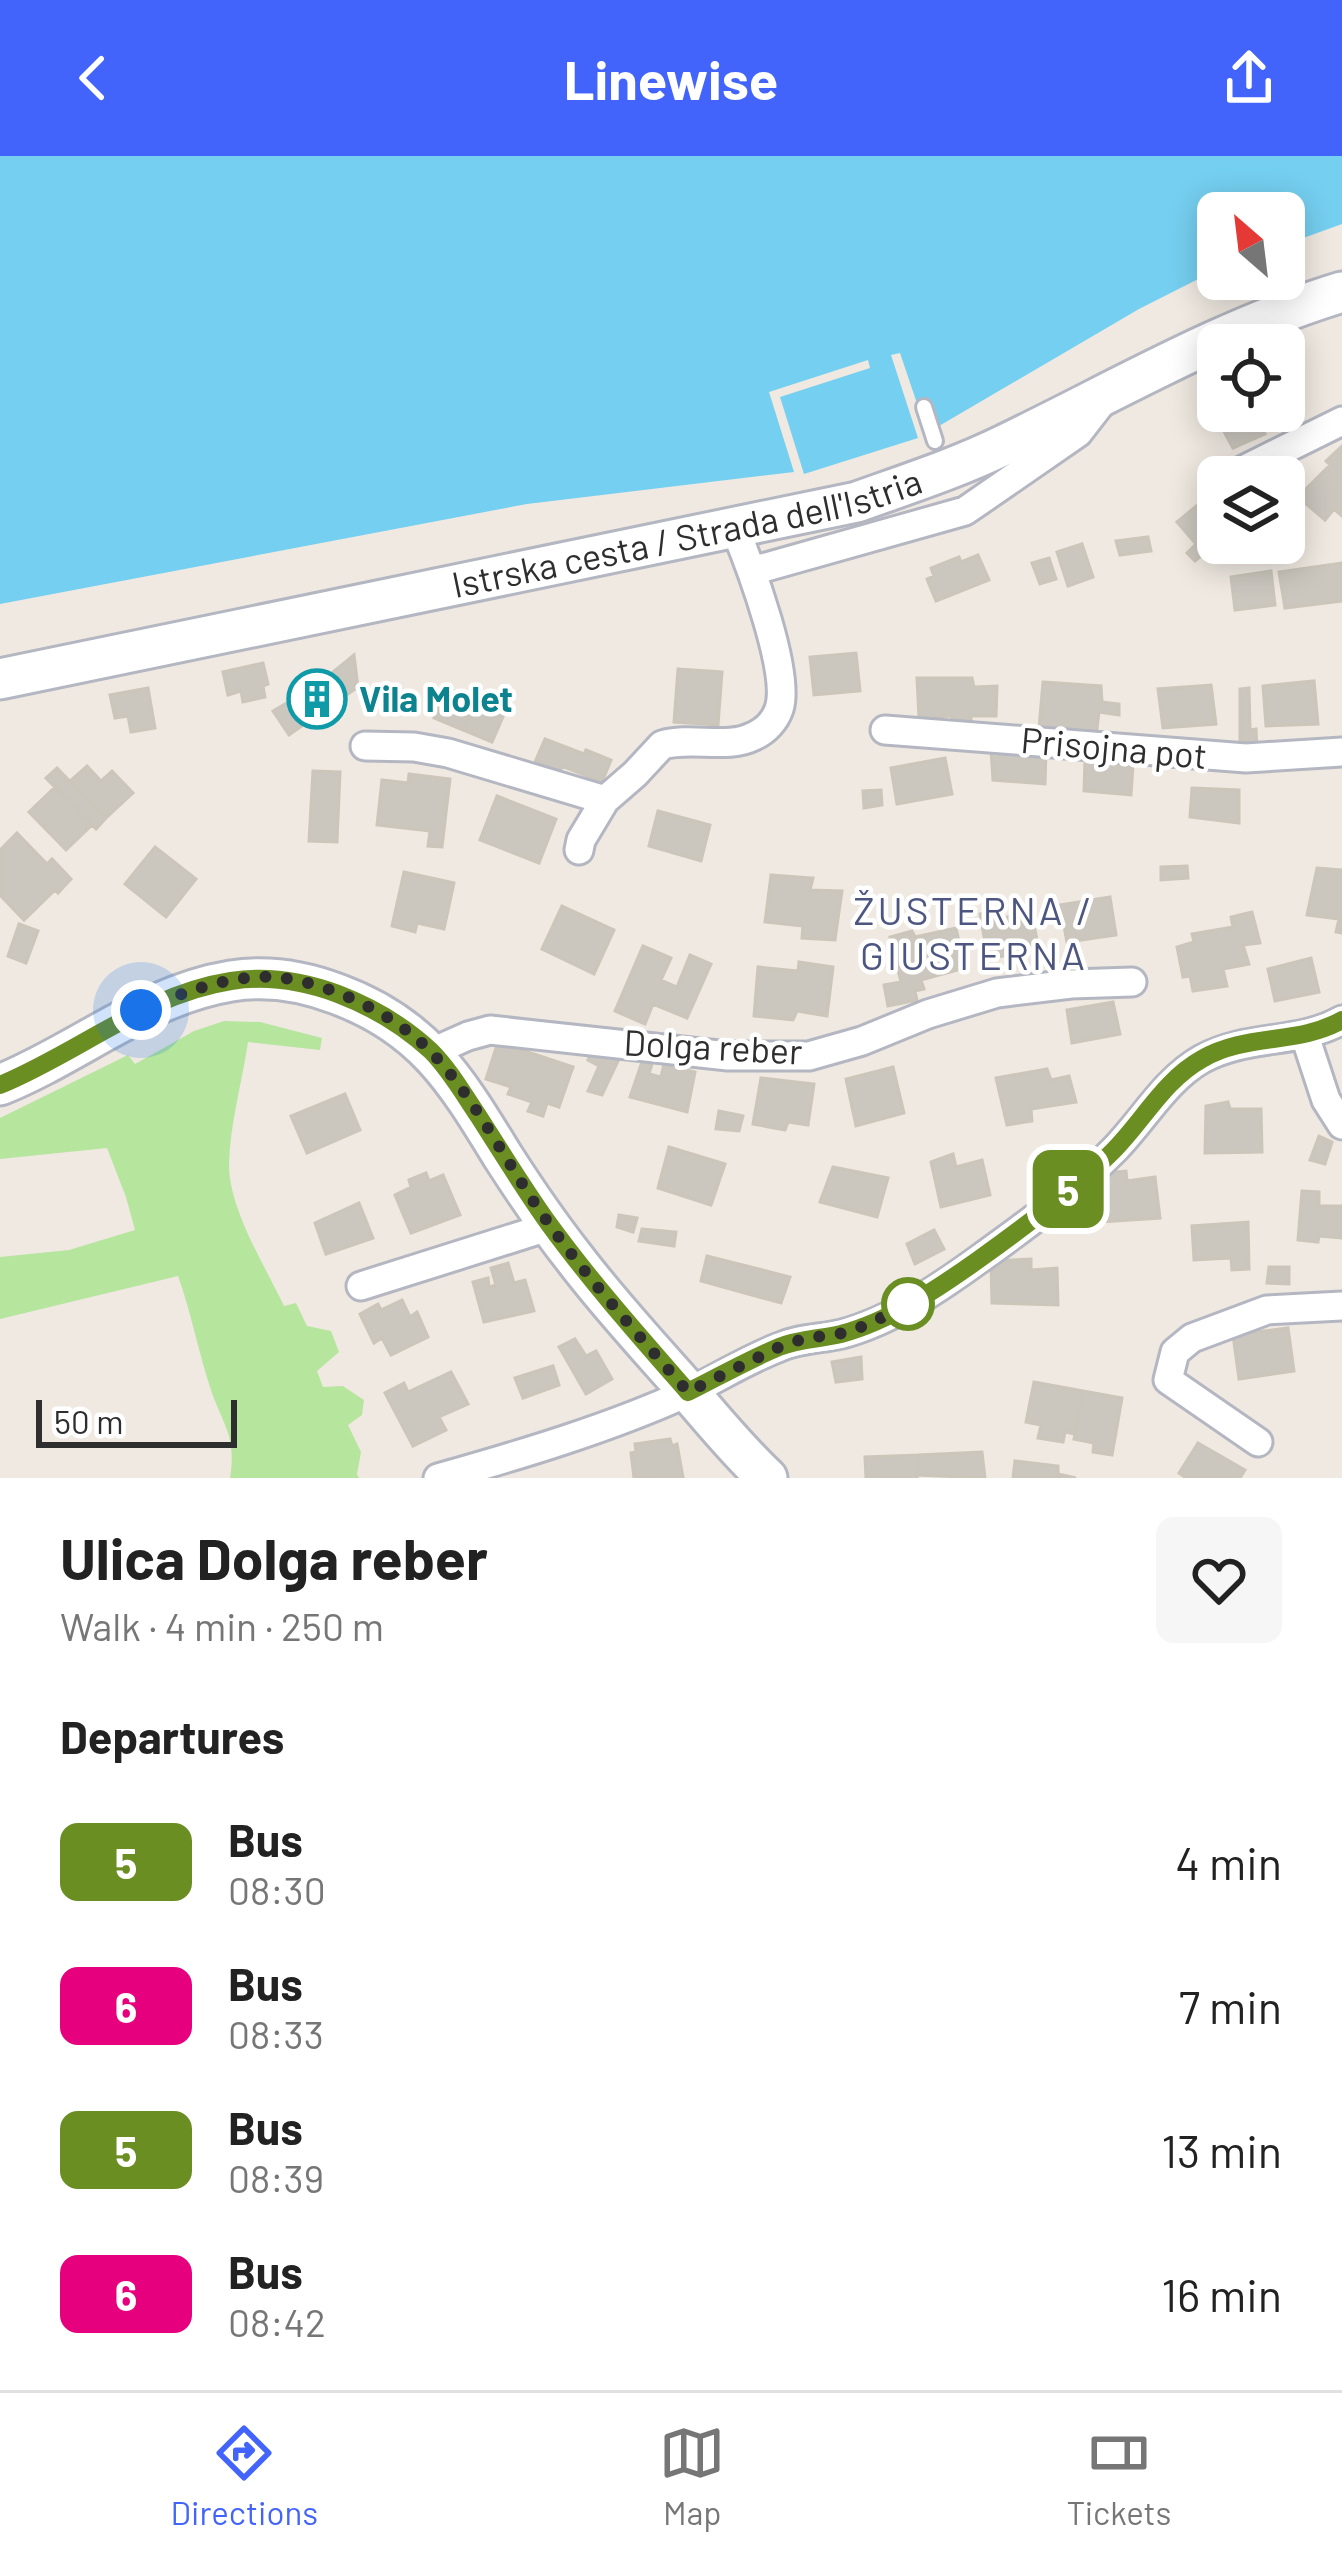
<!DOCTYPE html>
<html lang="en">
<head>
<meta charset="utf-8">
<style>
  :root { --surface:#fff; --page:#f6f6f6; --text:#222; --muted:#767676; --line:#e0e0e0; --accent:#4264fb }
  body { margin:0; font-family:Barlow,sans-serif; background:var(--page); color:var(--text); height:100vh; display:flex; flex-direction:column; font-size:45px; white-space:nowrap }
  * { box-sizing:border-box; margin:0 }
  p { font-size:39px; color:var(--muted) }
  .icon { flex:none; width:66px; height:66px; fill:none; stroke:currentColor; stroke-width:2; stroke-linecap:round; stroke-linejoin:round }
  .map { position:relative; height:1322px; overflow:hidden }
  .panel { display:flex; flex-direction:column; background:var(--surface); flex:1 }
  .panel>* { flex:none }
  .badge { padding:0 24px; border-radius:18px; font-size:42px; line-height:78px }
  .needle { width:78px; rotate:332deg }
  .buttons { position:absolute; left:1197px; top:36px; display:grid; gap:24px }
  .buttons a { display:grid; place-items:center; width:108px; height:108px; border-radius:18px; background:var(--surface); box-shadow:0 6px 30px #0003; font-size:60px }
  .scale { position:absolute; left:36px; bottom:30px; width:201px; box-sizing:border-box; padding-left:12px; border:6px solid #2e2e2e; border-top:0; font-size:33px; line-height:42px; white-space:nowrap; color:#2e2e2e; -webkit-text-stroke:9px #fff; paint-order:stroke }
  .you { position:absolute; width:60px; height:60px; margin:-30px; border:9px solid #fff; border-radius:50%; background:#1a73e8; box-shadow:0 0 0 18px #1a73e833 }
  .map>.badge { position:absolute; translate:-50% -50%; box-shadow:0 0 0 6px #fff }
  h2 { padding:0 60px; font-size:45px; line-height:108px }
  .round { display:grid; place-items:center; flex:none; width:126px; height:126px; border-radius:18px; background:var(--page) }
  .summary { display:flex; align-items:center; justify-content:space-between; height:204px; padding:0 60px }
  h1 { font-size:57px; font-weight:700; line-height:90px }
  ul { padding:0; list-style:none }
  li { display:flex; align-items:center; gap:36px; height:144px; padding:0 60px }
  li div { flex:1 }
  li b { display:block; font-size:45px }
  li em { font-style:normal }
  li .badge { min-width:132px; font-weight:700; text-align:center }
  header { display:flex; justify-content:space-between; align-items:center; height:156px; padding:0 60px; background:var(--accent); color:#fff; font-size:54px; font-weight:700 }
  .dock { display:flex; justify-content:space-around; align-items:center; height:168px; border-top:3px solid var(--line); background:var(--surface); font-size:33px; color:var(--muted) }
  .dock a { display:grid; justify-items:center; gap:6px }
  .dock .on { color:var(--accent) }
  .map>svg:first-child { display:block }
  .green { fill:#b6e59e }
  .water { fill:#75cff0 }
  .building { fill:#cbc7bf; stroke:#cbc5ba; stroke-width:3 }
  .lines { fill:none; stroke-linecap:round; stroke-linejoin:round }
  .lane-casing { stroke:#b4b7c1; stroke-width:20 }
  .street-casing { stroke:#b4b7c1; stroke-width:33 }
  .secondary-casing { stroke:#b4b7c1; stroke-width:45 }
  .lane { stroke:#fff; stroke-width:14 }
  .street { stroke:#fff; stroke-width:27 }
  .secondary { stroke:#fff; stroke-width:39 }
  .line-casing { stroke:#fff; stroke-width:27 }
  .line { stroke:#6b8e23; stroke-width:18 }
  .walk { stroke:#2e2e2e; stroke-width:12; stroke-dasharray:0 21.6 }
  .stop-dot { fill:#fff; stroke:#6b8e23; stroke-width:6 }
  .labels { text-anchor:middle; stroke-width:9; stroke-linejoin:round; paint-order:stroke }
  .street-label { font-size:36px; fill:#2e2e2e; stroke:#fff }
  .culture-label { font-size:36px; font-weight:bold; fill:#0d838f; stroke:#fff; text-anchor:start }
  .neighbourhood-label { font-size:39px; letter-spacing:3px; fill:#4d5680; stroke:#fff }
</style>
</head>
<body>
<header><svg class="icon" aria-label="back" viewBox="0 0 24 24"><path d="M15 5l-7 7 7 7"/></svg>Linewise<svg class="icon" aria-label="share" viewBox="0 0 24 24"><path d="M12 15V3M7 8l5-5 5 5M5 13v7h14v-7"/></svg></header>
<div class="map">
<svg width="1342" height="1322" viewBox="0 0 1342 1322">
  <rect width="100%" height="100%" fill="#efe9e1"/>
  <path class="green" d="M224,865L260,866L322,882L320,894L248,886C242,927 230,967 229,1009C229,1053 265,1110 284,1150L296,1147L307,1170L331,1175L339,1196L317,1215L323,1231L343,1230L364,1244L362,1259L348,1269L361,1296L357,1318L359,1322H230C237,1279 222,1268 210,1231C198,1194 191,1156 178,1120L0,1163V1101L69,1094L135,1074L126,1041L107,992L0,1003V962L128,899L135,908L194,875Z"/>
  <path class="water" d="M0,0H1342V68L1284,89V57H1218V113L1139,153L927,277L900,197L891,199L918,282L804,318L780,241L870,212L868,204L769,236L794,316L527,348L0,448Z"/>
  <path class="building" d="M1287,225L1296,238L1291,240L1298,252L1279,262L1281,265L1264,275L1265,278L1233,292L1220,268L1243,255H1284V227Z
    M1342,290V360L1334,353L1325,364L1298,341L1330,309L1326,305Z
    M1212,337L1218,344V375L1205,386L1211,392L1195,405L1187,397L1196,388L1177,366Z
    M1148,381L1151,395L1120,399L1116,385Z
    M1082,388L1093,421L1068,430L1057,396Z
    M978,399L989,424L936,445L927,423L934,420L931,412L959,401L961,406Z
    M1049,402L1056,423L1040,428L1032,407Z
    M1342,407V445L1285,452L1279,416Z
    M1271,415L1275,449L1235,454L1231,421Z
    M856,497L860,535L814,539L810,501Z
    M354,499L358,531L289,579L273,555L316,530Z
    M263,507L268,528L263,530L265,541L243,546L241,535L228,539L223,516Z
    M678,513L722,516L718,569L674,566Z
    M917,522H972L974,531L997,530L996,560H971V567L952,569V560L919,562Z
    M1314,525L1318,568L1266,570L1263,530Z
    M1043,526L1101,530L1102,546L1119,548V559L1099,556L1096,580L1039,572Z
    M1211,529L1216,568L1163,572L1158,533Z
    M148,532L155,572L131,576L128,560L115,562L110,539Z
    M446,532L475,544L463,574L434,562Z
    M1249,532L1250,574L1256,573L1257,593L1240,592V533Z
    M475,544L505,556L492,586L463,574Z
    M545,583L584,598L586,594L611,604L602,626L562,610L560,616L535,606Z
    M991,594L1046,596L1045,628L993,624Z
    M945,602L952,638L897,648L891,612Z
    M1085,604L1133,608L1131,639L1084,635Z
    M87,610L101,625L112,615L133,637L106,662L70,625Z
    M57,612L106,662L96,673L46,622Z
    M313,615L340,616L337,686L309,685Z
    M409,618L450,623L442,691L428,690L430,675L377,669L382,624L408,627Z
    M55,631L92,669L66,694L29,656Z
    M1192,632L1239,634V667L1190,661Z
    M881,634L882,649L864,652L863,635Z
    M497,640L556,663L539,707L480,684Z
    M658,655L710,669L701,705L649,690Z
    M17,677L47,708L52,703L71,723L58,737L55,734L24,764L0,739V694Z
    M155,691L196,723L166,761L125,728Z
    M1187,710L1188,722L1161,724V711Z
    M1317,712L1342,714V777L1336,776L1339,763L1307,759Z
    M404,716L454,727L444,773L417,767L415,776L392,770Z
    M771,719L813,722L810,734L842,735L835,784L802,782L803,770L765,766Z
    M1110,741L1116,779L1067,786L1060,749Z
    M562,750L614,774L594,818L542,793Z
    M1001,752L1004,762L1031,755L1039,793L988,803L980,758Z
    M1252,756L1260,787L1243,789L1249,808L1223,813L1227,830L1193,835L1190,820L1183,821L1177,791L1194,786L1192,778L1233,771L1231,761Z
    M19,768L38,775L26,807L8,800Z
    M956,772L965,812L921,824L924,833L915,835L917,844L888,850L884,829L901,826L890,781L912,775L915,781Z
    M643,790L671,802L661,824L677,831L690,799L711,808L687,862L653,848L645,868L615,855Z
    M1311,802L1319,836L1275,845L1268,813Z
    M799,806L833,811L827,860L797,855L793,864L754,860L758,811L798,815Z
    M1113,846L1120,878L1072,887L1067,854Z
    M498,886L573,911L559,951L547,947L543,960L528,955L532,946L508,938L511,931L486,923Z
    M592,894L619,903L602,939L588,935L599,910L588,904Z
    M642,906L652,908L649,918L661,921L664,908L695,916L687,956L630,941Z
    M893,911L904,957L856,970L846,923Z
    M1047,913L1051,924L1069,920L1076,946L1031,953L1032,965L1007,969L996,922Z
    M761,922L814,928L808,969L788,966L785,974L753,968Z
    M345,938L360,974L307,997L291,960Z
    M1228,946L1230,953H1261L1262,996L1205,997L1206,950Z
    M719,955L743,960L739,975L716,973Z
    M1319,980L1332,986L1325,1008L1310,1004Z
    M669,991L725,1008L711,1049L658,1032Z
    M953,998L956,1011L982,1004L990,1039L941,1051L931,1006Z
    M833,1011L888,1022L877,1061L820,1046Z
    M1126,1015L1127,1025L1155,1021L1160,1062L1101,1066V1055L1084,1057L1082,1033L1103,1031L1101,1017Z
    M426,1017L429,1025L443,1019L460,1059L411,1077L395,1039L411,1031L409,1024Z
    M1302,1035L1319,1036V1050H1342L1341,1082L1319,1080L1318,1086L1298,1084Z
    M359,1047L373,1082L326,1098L315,1067Z
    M619,1059L637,1062L633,1076L617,1071Z
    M1248,1066L1249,1113L1232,1114L1231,1102L1194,1104L1192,1070Z
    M642,1073L676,1076L674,1090L639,1085Z
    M934,1074L944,1093L915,1108L907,1088Z
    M707,1100L790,1121L781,1147L701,1125Z
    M1031,1103V1114L1057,1112L1058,1149L992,1147L991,1105Z
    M508,1107L514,1127L525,1124L534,1155L484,1166L473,1126L488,1122L489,1131L496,1129L491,1112Z
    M1269,1111H1289V1128L1267,1127Z
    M402,1144L410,1161L417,1156L428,1181L391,1199L382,1182L374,1187L360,1158L378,1148L381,1154Z
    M1288,1172L1294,1215L1239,1223L1233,1179Z
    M575,1183L586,1200L596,1195L612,1223L586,1238L559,1191Z
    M861,1201L862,1223L836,1226L832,1206Z
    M553,1210L559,1229L523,1242L515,1222Z
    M451,1216L468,1248L439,1261L446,1274L413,1290L385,1237L404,1227L408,1236Z
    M1034,1226L1083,1235L1075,1278L1065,1276L1063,1286L1038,1282L1041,1269L1026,1266Z
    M1083,1235L1122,1242L1112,1299L1093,1296L1094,1287L1074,1283Z
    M670,1283L672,1290L677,1288L683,1321L634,1322L631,1297L636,1296L635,1288Z
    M1198,1287L1245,1314L1240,1322H1186L1179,1317Z
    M982,1296L985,1322L917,1319L919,1299Z
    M919,1299L917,1322H866L865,1301Z
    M1015,1305L1058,1310V1318L1076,1322H1013Z"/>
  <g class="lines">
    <g class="lane-casing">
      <path id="lane" d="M924,251L935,285"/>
    </g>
    <g class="street-casing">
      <path id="street" d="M1229,321L1342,265
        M752,415L965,355L1078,277L1102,246
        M885,574L1246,602L1342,596
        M365,590L414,591L448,597L605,644
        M579,694L581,684L605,644L635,618L662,589C692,580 727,594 754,580C765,575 775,565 779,553C791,518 750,409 735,373
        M1305,880L1326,944L1342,969
        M432,896L468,880L490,874L728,900H809L862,885L928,858L997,837L1071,828L1132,826
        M361,1130L551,1070
        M1258,1286L1168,1224L1175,1196L1192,1182L1267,1154L1342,1150
        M438,1322C523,1298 610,1272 689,1236C720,1221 748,1203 780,1191C800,1182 821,1183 842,1178C891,1165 938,1133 978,1104C1024,1071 1074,1035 1114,994C1143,965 1165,924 1202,903C1248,878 1298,889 1342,864"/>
    </g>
    <g class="secondary-casing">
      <g id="secondary">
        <path id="s1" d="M0,523L857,346C907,328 957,312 1004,289C1116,235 1223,172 1342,136"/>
        <path d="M0,929C79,897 145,839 231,825C268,819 303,825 337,838C424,870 456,924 502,999C525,1035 549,1070 575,1103C610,1149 649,1191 687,1234C713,1264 738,1295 767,1322"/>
      </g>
    </g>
    <use href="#lane" class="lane"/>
    <use href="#street" class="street"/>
    <use href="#secondary" class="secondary"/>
  </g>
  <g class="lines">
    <g class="line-casing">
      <path id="line" d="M0,929C78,897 146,838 231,825C269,819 303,825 338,838C372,851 404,870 431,895C450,914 464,939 479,961C502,997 524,1033 549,1068C592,1127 640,1181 688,1236C718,1221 748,1204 779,1191C799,1183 820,1183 841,1178C890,1165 937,1133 978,1104C1023,1072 1074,1034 1113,995C1143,965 1164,924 1202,903C1247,877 1298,889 1342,864"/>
    </g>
    <use href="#line" class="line"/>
    <path class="walk" d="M141,854C182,837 228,819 273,821C328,825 399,860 435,900C476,945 504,1002 538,1052C583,1118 636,1176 688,1236L779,1191L806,1182L839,1178L867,1169L913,1146L908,1148"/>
  </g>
  <defs>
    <g id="building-ring" transform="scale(3)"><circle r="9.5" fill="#fff" stroke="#0f9aa8" stroke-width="1.5"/><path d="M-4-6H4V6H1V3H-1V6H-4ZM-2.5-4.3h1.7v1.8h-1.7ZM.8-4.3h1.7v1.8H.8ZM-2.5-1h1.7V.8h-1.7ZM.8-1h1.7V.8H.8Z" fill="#0f9aa8"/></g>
  </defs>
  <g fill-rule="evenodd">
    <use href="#building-ring" x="317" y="543"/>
  </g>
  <circle class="stop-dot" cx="908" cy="1148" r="24"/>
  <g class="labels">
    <g class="street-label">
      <text dy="13" stroke="none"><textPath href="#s1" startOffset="702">Istrska cesta / Strada dell'Istria</textPath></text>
      <text transform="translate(1114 592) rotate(5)" y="13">Prisojna pot</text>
      <text transform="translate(713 891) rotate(3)" y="13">Dolga reber</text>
    </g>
    <g class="culture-label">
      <text x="359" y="556">Vila Molet</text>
    </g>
    <g class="neighbourhood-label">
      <text x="974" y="769">ŽUSTERNA /<tspan x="974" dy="45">GIUSTERNA</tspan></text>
    </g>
  </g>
</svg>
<div class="buttons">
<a><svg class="needle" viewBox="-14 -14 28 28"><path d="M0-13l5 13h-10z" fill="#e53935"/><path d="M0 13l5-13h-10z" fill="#767676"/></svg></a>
<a><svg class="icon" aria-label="locate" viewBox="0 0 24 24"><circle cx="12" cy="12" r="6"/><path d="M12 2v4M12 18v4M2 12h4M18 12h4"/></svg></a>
<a><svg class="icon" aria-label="layers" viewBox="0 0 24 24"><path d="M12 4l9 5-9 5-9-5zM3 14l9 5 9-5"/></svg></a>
</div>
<div class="scale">50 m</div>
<div class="you" style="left:141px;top:854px"></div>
<b class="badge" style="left:1068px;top:1033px;background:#6b8e23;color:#fff">5</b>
</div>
<section class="panel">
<div class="summary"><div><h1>Ulica Dolga reber</h1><p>Walk · 4 min · 250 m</p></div><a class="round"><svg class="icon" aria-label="heart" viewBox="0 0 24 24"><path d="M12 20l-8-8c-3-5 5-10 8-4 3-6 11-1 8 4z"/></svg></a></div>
<h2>Departures</h2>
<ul>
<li><span class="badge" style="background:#6b8e23;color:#fff">5</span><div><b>Bus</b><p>08:30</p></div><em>4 min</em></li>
<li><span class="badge" style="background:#e6007e;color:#fff">6</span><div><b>Bus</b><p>08:33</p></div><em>7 min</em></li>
<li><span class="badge" style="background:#6b8e23;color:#fff">5</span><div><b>Bus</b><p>08:39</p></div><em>13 min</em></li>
<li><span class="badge" style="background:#e6007e;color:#fff">6</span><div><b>Bus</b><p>08:42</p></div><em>16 min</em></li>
</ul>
</section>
<nav class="dock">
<a class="on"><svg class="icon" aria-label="directions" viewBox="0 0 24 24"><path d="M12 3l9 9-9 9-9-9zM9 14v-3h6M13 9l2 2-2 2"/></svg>Directions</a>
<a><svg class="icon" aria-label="map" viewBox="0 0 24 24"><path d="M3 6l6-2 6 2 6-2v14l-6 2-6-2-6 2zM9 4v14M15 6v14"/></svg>Map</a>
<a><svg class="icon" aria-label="tickets" viewBox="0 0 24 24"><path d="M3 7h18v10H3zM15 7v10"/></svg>Tickets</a>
</nav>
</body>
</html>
